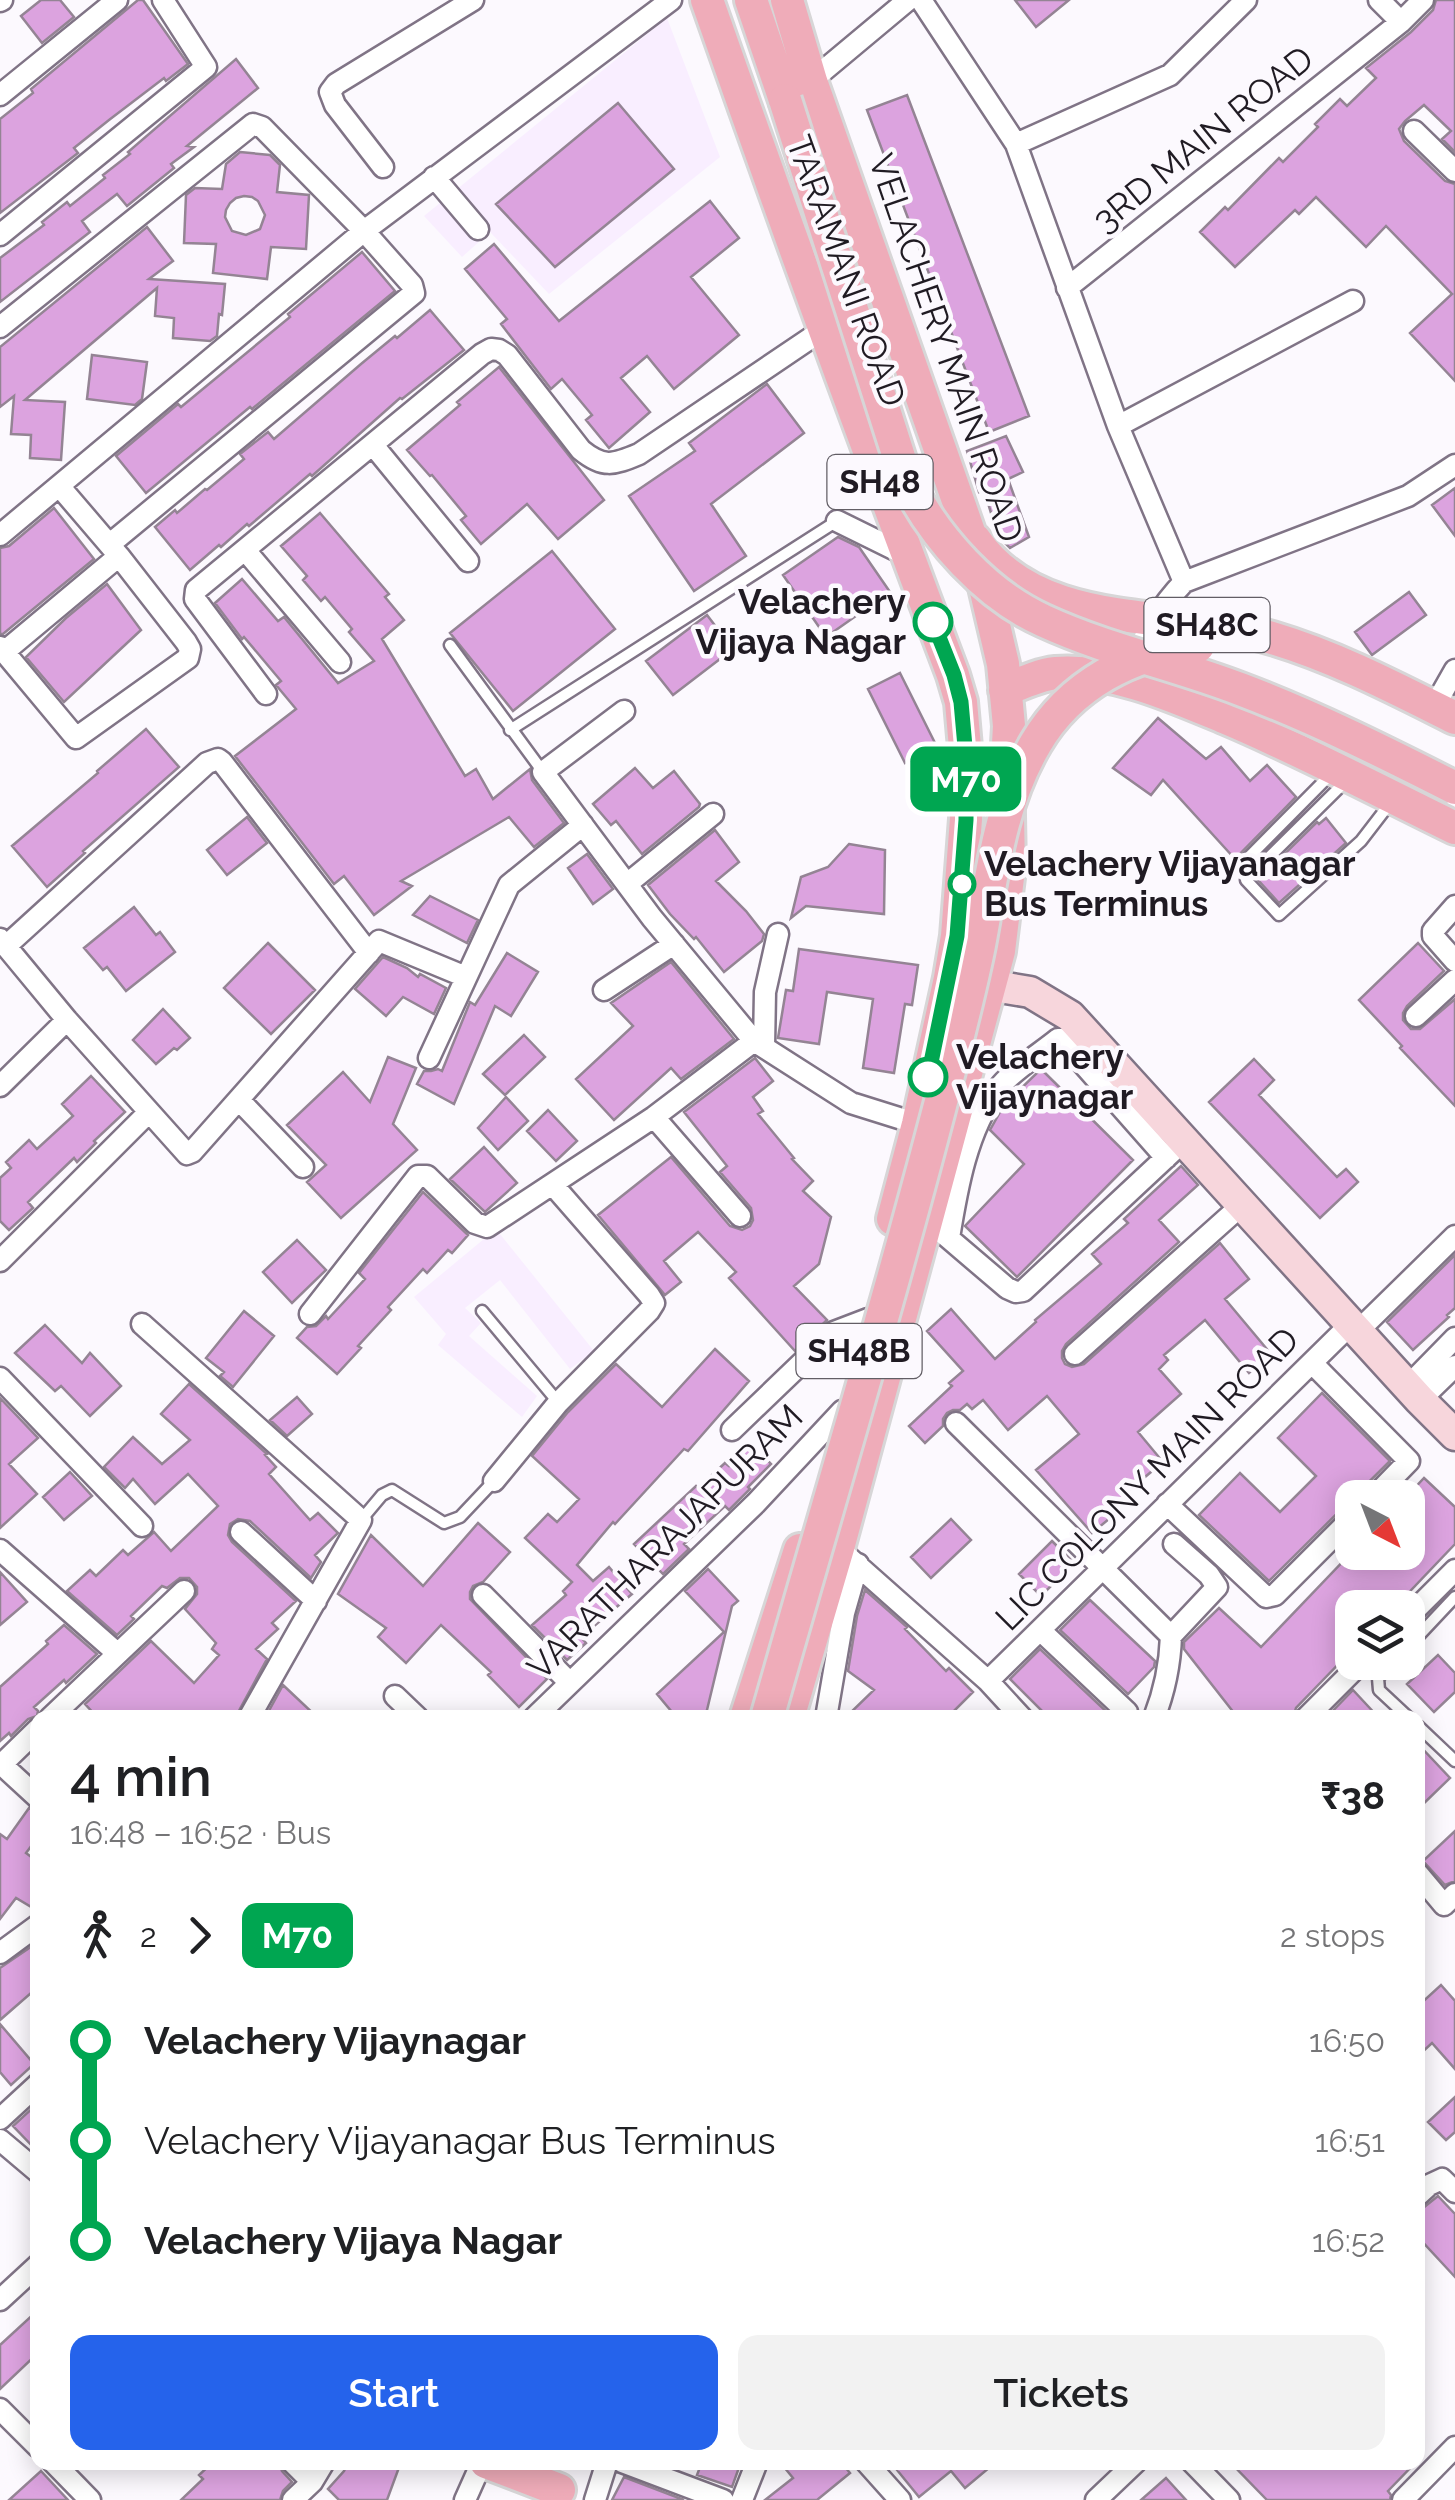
<!DOCTYPE html>
<html lang="en">
<head>
<meta charset="utf-8">
<style>
  :root { --surface:#fff; --page:#f2f2f2; --text:#202124; --muted:#757577; --accent:#2563eb }
  body { margin:0; font-family:Raleway,sans-serif; background:var(--page); color:var(--text); height:100vh; display:flex; flex-direction:column; font-size:38px; white-space:nowrap }
  * { box-sizing:border-box; margin:0 }
  p { font-size:32px; color:var(--muted) }
  .icon { flex:none; width:55px; height:55px; fill:none; stroke:currentColor; stroke-width:2; stroke-linecap:round; stroke-linejoin:round }
  .map { position:relative; flex:1; overflow:hidden }
  .sheet { position:absolute; left:30px; top:1710px; width:1395px; height:760px; display:flex; flex-direction:column; background:var(--surface); border-radius:20px; box-shadow:0 5px 25px #0003 }
  .sheet>* { flex:none }
  .badge { padding:0 20px; border-radius:15px; font-size:35px; line-height:65px }
  .needle { width:65px; rotate:138deg }
  .buttons { position:absolute; left:1335px; top:1480px; display:grid; gap:20px }
  .buttons a { display:grid; place-items:center; width:90px; height:90px; border-radius:20px; background:var(--surface); box-shadow:0 5px 25px #0003; font-size:50px }
  .map>.badge { position:absolute; translate:-50% -50%; box-shadow:0 0 0 5px #fff }
  .legs { display:flex; align-items:center; gap:15px; height:110px; padding:0 40px; font-size:32px }
  .legs p { margin-inline-start:auto }
  .headline { display:flex; align-items:center; justify-content:space-between; height:170px; padding:0 40px }
  h1 { font-size:55px; font-weight:600; line-height:75px }
  .button { display:flex; gap:20px; margin-top:auto; padding:20px 40px }
  .button a { flex:1; height:115px; border-radius:20px; background:var(--accent); color:#fff; font-size:40px; font-weight:600; line-height:115px; text-align:center }
  .button a+a { background:var(--page); color:var(--text) }
  ul { padding:0 40px; list-style:none }
  li { display:flex; align-items:center; gap:35px; height:100px; font-size:38px }
  li i { display:grid; place-items:center; width:15px; height:100%; margin:0 12px; background:currentColor }
  li i::after { content:''; width:25px; height:25px; margin:-12px; border:8px solid; border-radius:50%; background:var(--surface) }
  li p { margin-inline-start:auto }
  li:first-child i { background:linear-gradient(#0000 50%,currentColor 0) }
  li:last-child i { background:linear-gradient(currentColor 50%,#0000 0) }
  .map>svg:first-child { display:block }
  .built { fill:#f9eeff }
  .building { fill:#dca3df; stroke:#948494; stroke-width:2.5; fill-rule:evenodd }
  .lines { fill:none; stroke-linecap:round; stroke-linejoin:round }
  .service-casing { stroke:#807486; stroke-width:15 }
  .minor-casing { stroke:#807486; stroke-width:25 }
  .secondary-casing { stroke:#807486; stroke-width:35 }
  .primary-casing { stroke:#d7d6d7; stroke-width:38 }
  .service { stroke:#fff; stroke-width:10 }
  .minor { stroke:#fff; stroke-width:20 }
  .secondary { stroke:#f7d6dc; stroke-width:30 }
  .primary { stroke:#efacb9; stroke-width:32 }
  .primary-bridge-casing { stroke:#d7d6d7; stroke-width:38; stroke-linecap:butt }
  .primary-bridge { stroke:#efacb9; stroke-width:32 }
  .line-1-casing { stroke:#fff; stroke-width:22 }
  .line-1 { stroke:#00a651; stroke-width:15 }
  .stop-1-dot { fill:#fff; stroke:#00a651; stroke-width:5 }
  .labels { text-anchor:middle; stroke-width:9; stroke-linejoin:round; paint-order:stroke }
  .shield { fill:#fcf9fe; stroke:#625e65; stroke-width:2.5 }
  .shield-label { font-size:32px; font-weight:bold; fill:#201b23 }
  .street-label { font-size:35px; fill:#201b23; stroke:#fcf9fe }
  .stop-label { font-size:35px; font-weight:bold; fill:#201b23; stroke:#fcf9fe; text-anchor:start }
</style>
</head>
<body>
<div class="map">
<svg width="1455" height="2500" viewBox="0 0 1455 2500">
  <rect width="100%" height="100%" fill="#fcf9fe"/>
  <path class="built" d="M667,18L720,157L549,294L490,232L462,257L424,216Z
    M496,1229L594,1351L570,1369L500,1280L465,1308L481,1323L469,1336L537,1396L522,1417L438,1345L446,1334L414,1297Z"/>
  <path class="building" d="M41,0H60L74,17L42,43L21,16Z
    M138,0H143L188,64L166,81L164,78L109,120L74,148L78,153L0,213V119L33,93L31,89Z
    M1015,0H1069L1036,27Z
    M1436,0H1455V152L1442,139L1451,131L1424,105L1405,121L1399,129L1404,141L1445,181L1455,184V381L1410,333L1452,294L1386,226L1366,247L1316,197L1299,214L1295,210L1235,267L1200,232L1225,207L1228,210L1279,158L1283,162L1318,127L1315,124L1340,99L1347,106L1376,78L1366,68L1411,32L1433,10Z
    M236,59L258,88L187,146L194,147L171,164L174,168L127,206L117,194L82,221L90,232L0,302V258L44,225L42,222L67,202L70,206L105,178L103,175L130,154L128,152Z
    M907,95L1029,416L989,432L867,110Z
    M618,103L674,169L555,267L496,204Z
    M240,152L270,155L280,165L277,192L309,195L306,249L271,247L267,279L213,273L216,244L184,243L186,195L195,188L222,189L226,164ZM244,196L252,197L258,201L265,215L260,229L246,235L232,231L225,217L226,210L230,203L236,198Z
    M710,201L739,238L691,277L739,335L674,389L647,356L621,378L650,412L609,448L586,420L592,415L562,379L551,389L501,324L507,319L465,269L494,244L559,321Z
    M147,227L173,261L149,279L225,284L222,315L219,314L217,336L210,341L173,338L174,318L155,316L157,288L25,400L65,402L61,460L30,458L31,435L11,434L14,396L0,407V347Z
    M362,252L395,291L252,409L250,407L146,493L116,456L178,404L181,407L290,317L288,314Z
    M430,310L464,350L402,399L400,398L312,476L310,474L249,526L247,524L221,547L219,545L190,570L155,527L175,510L177,513L205,489L207,490L244,459L240,454L268,432L274,439L361,364L395,336L397,338Z
    M92,355L147,362L142,399L135,405L87,399Z
    M499,367L604,500L558,539L527,504L481,544L461,520L466,516L432,475L430,476L407,450L460,405L457,402Z
    M767,384L804,433L711,504L746,556L694,591L629,496L695,451L689,443Z
    M1006,436L1023,472L1008,479L1029,537L1010,548L998,536L984,490L979,492L967,451Z
    M1455,488V536L1432,505Z
    M54,508L94,559L15,624L3,634H0V548L9,546Z
    M320,513L389,594L385,597L404,620L382,639L465,776L476,769L493,799L530,769L532,780L564,823L534,847L509,817L401,881L412,886L374,915L344,876L334,884L235,756L296,709L276,685L281,681L244,637L242,639L215,603L242,579L278,621L284,617L338,683L374,661L349,632L352,629L325,597L321,601L303,580L307,576L281,546Z
    M838,537L859,547L890,592L826,637L783,575Z
    M552,551L615,629L513,711L450,633Z
    M107,584L141,630L64,702L26,657L66,618Z
    M1409,592L1426,615L1372,655L1355,632Z
    M707,615L733,649L673,695L646,661Z
    M900,673L937,747L905,763L868,689Z
    M1158,718L1206,759L1221,747L1250,781L1267,765L1296,797L1235,859L1163,780L1151,795L1113,768Z
    M146,729L179,767L83,851L85,853L47,887L12,846L98,773L97,771Z
    M635,768L653,788L674,771L700,804L699,807L642,854L616,821L611,825L593,804Z
    M247,817L267,843L227,875L207,850Z
    M1326,818L1346,843L1279,903L1258,880L1317,822L1319,824Z
    M715,830L739,862L716,881L746,911L764,934L762,941L724,972L696,937L694,939L670,914L648,885Z
    M849,844L885,850L884,914L806,906L791,918L801,877L828,867Z
    M587,854L613,889L593,904L568,868Z
    M430,896L478,920L467,943L413,915Z
    M134,907L156,935L160,932L175,952L126,991L107,967L103,970L84,948Z
    M268,943L315,990L271,1034L224,988Z
    M1418,943L1444,971L1407,1006L1403,1013V1020L1411,1029H1420L1455,999V1106L1400,1048L1402,1046L1359,1000Z
    M799,949L918,965L912,1005L905,1004L894,1073L863,1068L873,999L827,992L819,1044L778,1038L786,990L793,991Z
    M507,953L538,972L511,1016L495,1006L454,1104L417,1084L424,1071H431L438,1069L442,1071L470,1002L475,1005Z
    M383,957L407,968L418,977L420,974L446,988L434,1014L403,997L386,1016L355,989Z
    M671,962L734,1039L681,1079L671,1068L614,1120L576,1079L633,1026L611,1003Z
    M163,1009L190,1038L177,1050L174,1048L156,1064L133,1040Z
    M524,1035L545,1057L505,1095L483,1074Z
    M388,1057L416,1068L393,1124L417,1150L341,1218L307,1182L326,1165L287,1125L343,1072L370,1102Z
    M755,1058L773,1081L753,1097L763,1111L758,1114L794,1158L792,1159L813,1181L803,1191L831,1217L819,1264L794,1286L827,1320L795,1351L729,1278L736,1272L698,1232L664,1261L681,1282L665,1295L598,1215L671,1157L730,1226L742,1230L750,1226L753,1220L751,1208L720,1172L727,1166L684,1112Z
    M1254,1059L1274,1080L1259,1095L1337,1177L1346,1169L1358,1182L1320,1218L1209,1102Z
    M1041,1069L1133,1160L1017,1277L965,1226L1024,1164L990,1130L1004,1105Z
    M91,1076L125,1112L94,1141L96,1143L77,1162L74,1158L28,1202L33,1208L9,1230L0,1221V1178L11,1168L6,1162L29,1140L37,1149L73,1116L62,1104Z
    M506,1097L528,1121L498,1150L478,1128Z
    M548,1110L577,1141L556,1161L527,1131Z
    M484,1147L517,1183L485,1212L450,1179Z
    M1181,1166L1198,1185L1159,1220L1179,1242L1066,1344L1062,1351V1358L1065,1364L1072,1367L1084,1364L1220,1243L1249,1279L1225,1299L1271,1354L1249,1373L1205,1320L1164,1355L1168,1360L1159,1369L1181,1394L1138,1432L1163,1462L1127,1492L1133,1499L1092,1533L1036,1470L1079,1434L1047,1396L1008,1430L983,1400L972,1409L967,1404L960,1410H953L947,1413L943,1419V1426L925,1443L909,1426L952,1386L949,1383L963,1371L927,1331L951,1309L995,1359L1036,1322L1035,1320L1101,1264L1092,1254L1128,1223L1124,1219Z
    M423,1192L468,1235L452,1253L448,1250L427,1273L423,1269L388,1307L391,1310L358,1346L361,1348L337,1374L297,1338L307,1327L316,1326L326,1316L328,1319L365,1279L359,1273Z
    M297,1240L326,1270L292,1303L263,1272Z
    M1455,1255V1308L1447,1315L1449,1317L1413,1350L1387,1322Z
    M244,1311L274,1336L233,1387L220,1376L224,1372L206,1358Z
    M45,1325L82,1363L90,1353L121,1386L90,1416L61,1386L55,1391L15,1353Z
    M715,1349L749,1381L688,1451L684,1449L615,1524L613,1522L577,1565L593,1581L609,1567L632,1594L581,1637L586,1643L567,1660L532,1625L566,1595L563,1591L572,1582L525,1538L548,1514L557,1522L579,1499L532,1456L568,1412L616,1364L662,1407Z
    M189,1384L267,1454L265,1455L276,1467L269,1474L310,1520L318,1513L338,1533L315,1555L321,1562L311,1578L250,1521L238,1519L230,1524L228,1535L232,1542L296,1601L272,1623L278,1629L256,1649L267,1659L235,1718H98L85,1704L151,1641L194,1683L219,1655L212,1649L216,1643L185,1609L197,1594V1587L189,1578H180L167,1588L162,1586L131,1616L134,1619L117,1635L67,1591L90,1570L96,1576L123,1550L128,1555L154,1532L171,1551L218,1506L188,1474L155,1504L133,1479L125,1488L104,1467L133,1437L162,1464L190,1440L161,1414Z
    M1322,1393L1390,1461L1269,1581L1199,1515L1240,1473L1280,1512L1316,1476L1278,1438Z
    M297,1397L312,1414L287,1436L270,1420Z
    M0,1398L38,1438L9,1464L37,1494L0,1528Z
    M752,1444L771,1464L748,1487L750,1489L729,1510L725,1506L684,1544L689,1549L663,1574L634,1544L696,1486L698,1488L725,1463L729,1466Z
    M70,1472L92,1496L64,1520L43,1497Z
    M1424,1478L1455,1507V1544L1394,1608H1352V1650L1296,1708L1293,1718H1238L1184,1649V1642L1219,1608L1261,1647L1352,1552H1408V1495Z
    M951,1519L971,1540L931,1578L911,1557Z
    M478,1523L510,1552L483,1582L473,1586L470,1592V1599L547,1679L519,1707L488,1675L491,1672L441,1625L406,1663L378,1637L386,1628L338,1594L371,1535L423,1586Z
    M1052,1541L1074,1563L1041,1596L1019,1574Z
    M708,1569L738,1601L732,1606L707,1710L700,1718H677L657,1694L724,1632L685,1591Z
    M0,1572L27,1602L0,1625Z
    M865,1590L907,1627L905,1629L946,1671L949,1668L973,1692L947,1718H845L874,1690L848,1671L857,1616Z
    M1090,1600L1155,1661L1154,1667L1128,1694L1060,1630Z
    M64,1625L97,1654L66,1683L64,1680L34,1707L38,1711L37,1716L28,1719L11,1736L9,1733L0,1741V1687L48,1644L46,1641Z
    M1040,1649L1109,1714L1106,1718H1049L1010,1679Z
    M1438,1655L1455,1673V1692L1434,1712L1407,1684Z
    M283,1685L318,1718H265Z
    M1353,1690L1379,1718H1326Z
    M1418,1744L1450,1778L1418,1809Z
    M29,1808L38,1811V1837L26,1853L38,1862V1911L16,1898L0,1919V1834L7,1839Z
    M1455,1831V1881L1445,1885L1423,1861Z
    M38,1942V1987L0,2020V1968Z
    M1441,1985L1455,2001V2069L1432,2043L1418,2056V2006Z
    M0,2024L34,2064L11,2085L0,2072Z
    M1455,2097V2132L1446,2140L1428,2122Z
    M38,2103V2152L13,2126Z
    M1438,2196L1455,2214V2277L1418,2237V2212Z
    M38,2310V2353L0,2389V2345Z
    M213,2462H279L282,2471L292,2482L283,2491L280,2500H181L203,2479L199,2475Z
    M348,2462H401L387,2500H339L328,2489L344,2471Z
    M702,2462H741L732,2487L697,2475Z
    M780,2462H841L850,2473L817,2500H765L793,2478Z
    M906,2462H996L965,2488L951,2471L919,2497L897,2470Z
    M1230,2462H1416L1388,2491L1391,2495L1390,2500H1267Z
    M41,2471L68,2500H9Z
    M624,2477L684,2500H612Z
    M1166,2478L1186,2500H1141Z"/>
  <g class="lines">
    <g class="service-casing">
      <path id="service" d="M450,645L543,772
        M510,730L837,521
        M1346,781L1246,880L1279,915L1361,841L1391,802
        M1241,865L1332,773
        M482,1311L558,1402
        M361,1520L382,1495L392,1490L444,1523L460,1517L494,1481
        M1408,1647L1455,1597
        M1393,1662L1378,1678L1379,1690L1409,1718
        M1418,1726L1455,1761"/>
    </g>
    <g class="minor-casing">
      <path id="minor" d="M921,0L1016,144L1118,426L1184,582
        M1379,0L1401,22
        M0,1L2,0
        M811,81L908,0
        M0,95L117,0
        M1414,131L1455,171
        M1016,144L1170,75L1246,0
        M383,167L335,105L330,92L336,84L473,0
        M434,177L478,229
        M0,235L206,67L163,0
        M1067,288L1401,22L1423,0
        M0,327L253,124L262,127L364,231L671,0
        M1118,426L1353,301
        M373,445L468,561
        M837,521L908,556
        M0,535L364,231L412,285L414,293L110,544
        M245,550L340,662
        M0,647L76,738L188,658L190,649L186,642L119,556
        M4,652L119,556L60,487
        M1134,663C1145,632 1161,606 1184,582L1408,496L1455,465
        M266,694L195,599L196,590L482,354L491,349L499,350L507,355L581,450C603,468 613,465 639,454L824,329
        M1434,707L1455,670
        M624,711L543,772L652,918L754,1041L851,1103L918,1124
        M627,884L713,814
        M1455,906L1433,931V936L1455,961
        M0,939L67,1020L187,1154L192,1152L379,941L466,977
        M6,946L207,763L218,759L222,762L369,953
        M604,990L674,944
        M1416,1016L1455,980
        M764,1047L765,992L778,934
        M429,1058L509,885L583,825
        M0,1086L67,1020
        M240,1101L303,1167
        M654,1117L740,1216
        M939,1230L1007,1288L1016,1292L1023,1291L1173,1151
        M949,1238C957,1188 967,1130 998,1089C1009,1073 1041,1053 1058,1039H1061L1166,1158
        M0,1261L149,1112
        M310,1314L418,1176H427L475,1223L487,1227L654,1117L754,1041
        M142,1324L361,1520L249,1718
        M1358,1331L1455,1236
        M1075,1354L1243,1204
        M1312,1363L1409,1461L1373,1498
        M0,1378L142,1526
        M1408,1386L1455,1338
        M1420,1400L1455,1366
        M956,1423L1171,1636C1170,1666 1165,1690 1154,1718
        M732,1430L834,1332L868,1319
        M494,1481L558,1403L649,1311L654,1303L649,1295L553,1185
        M1167,1504L1266,1597L1275,1595L1352,1518
        M241,1532L316,1601
        M838,1548L988,1681L1022,1718
        M0,1550L117,1653
        M483,1595L570,1683
        M1408,1617L1455,1570
        M1040,1630L1127,1712
        M1171,1636L1217,1587L1209,1575L1174,1544
        M988,1681L1352,1323
        M395,1696L418,1718
        M50,1718L184,1591
        M534,1718L756,1503L842,1411
        M826,1718L844,1613L858,1564
        M1306,1718L1362,1662
        M0,1763L38,1798
        M2,1764L38,1729
        M1418,1874L1444,1905L1455,1894
        M0,1953L38,1925
        M0,2119L38,2084
        M0,2140L38,2172
        M1418,2195L1429,2185L1442,2179L1455,2192
        M0,2300L38,2265
        M0,2409L38,2447
        M53,2462L90,2500
        M292,2462L312,2482
        M622,2462L723,2500
        M866,2462L900,2500
        M1192,2462L1229,2500
        M293,2500L312,2482L324,2462
        M465,2500L482,2462
        M595,2500L607,2462
        M742,2500L757,2462
        M1096,2500L1136,2462
        M1403,2500L1455,2447"/>
    </g>
    <g class="secondary-casing">
      <path id="secondary" d="M964,981L1030,992L1070,1016L1420,1400L1455,1435"/>
    </g>
    <g class="primary-casing">
      <path id="primary" d="M707,0C786,226 868,451 953,675L961,702L966,759V819L957,936L950,978L918,1124L893,1219
        M751,0L785,100
        M787,0L811,81L969,532L985,587L1003,664L1009,726L1007,762L1009,869L999,951L838,1548L788,1718
        M975,540C1040,634 1175,609 1272,638C1336,657 1395,688 1455,718
        M1005,690C1022,683 1038,675 1056,673C1115,669 1173,696 1226,718C1304,751 1379,791 1455,828
        M746,1718L800,1550
        M486,2462L559,2490"/>
    </g>
    <use href="#service" class="service"/>
    <use href="#minor" class="minor"/>
    <use href="#secondary" class="secondary"/>
    <use href="#primary" class="primary"/>
    <g class="primary-bridge-casing">
      <path id="primary-bridge" d="M785,100L907,482C935,538 986,595 1044,621C1107,650 1175,664 1240,689C1314,717 1384,752 1455,788
        M767,1718C829,1500 895,1282 951,1063C961,1024 971,985 979,945C992,876 999,805 1036,743C1070,685 1132,652 1198,646"/>
    </g>
    <use href="#primary-bridge" class="primary-bridge"/>
  </g>
  <g class="lines">
    <g class="line-1-casing">
      <path id="line-1" d="M928,1077L957,936L966,820V758L961,702L954,675L933,622"/>
    </g>
    <use href="#line-1" class="line-1"/>
  </g>
  <g class="stop-1-dot">
    <circle cx="933" cy="622" r="18"/>
    <circle cx="962" cy="884" r="12"/>
    <circle cx="928" cy="1077" r="18"/>
  </g>
  <g class="labels">
    <g class="shield">
      <rect x="827.5" y="455" width="105" height="54" rx="8"/>
      <rect x="1144.5" y="598" width="125" height="54" rx="8"/>
      <rect x="796.5" y="1324" width="125" height="54" rx="8"/>
    </g>
    <g class="shield-label">
      <text x="880" y="493">SH48</text>
      <text x="1207" y="636">SH48C</text>
      <text x="859" y="1362">SH48B</text>
    </g>
    <g class="street-label">
      <text transform="translate(1203 139) rotate(-39)" y="12">3RD MAIN ROAD</text>
      <text transform="translate(846 271) rotate(70)" y="12">TARAMANI ROAD</text>
      <text transform="translate(946 348) rotate(71)" y="12">VELACHERY MAIN ROAD</text>
      <text transform="translate(1147 1479) rotate(-45)" y="12">LIC COLONY MAIN ROAD</text>
      <text transform="translate(665 1542) rotate(-45)" y="12">VARATHARAJAPURAM</text>
    </g>
    <g class="stop-label">
      <text x="906" y="614" text-anchor="end">Velachery<tspan x="906" dy="40">Vijaya Nagar</tspan></text>
      <text x="984" y="876">Velachery Vijayanagar<tspan x="984" dy="40">Bus Terminus</tspan></text>
      <text x="956" y="1069">Velachery<tspan x="956" dy="40">Vijaynagar</tspan></text>
    </g>
  </g>
</svg>
<div class="buttons">
<a><svg class="needle" viewBox="-14 -14 28 28"><path d="M0-13l5 13h-10z" fill="#e53935"/><path d="M0 13l5-13h-10z" fill="#757577"/></svg></a>
<a><svg class="icon" aria-label="layers" viewBox="0 0 24 24"><path d="M12 4l9 5-9 5-9-5zM3 14l9 5 9-5"/></svg></a>
</div>
<b class="badge" style="left:966px;top:779px;background:#00a651;color:#fff">M70</b>
<section class="sheet">
<div class="headline"><div><h1>4 min</h1><p>16:48 – 16:52 · Bus</p></div><b>₹38</b></div>
<div class="legs"><svg class="icon" aria-label="walk" viewBox="0 0 24 24"><circle cx="13" cy="4" r="2"/><path d="M13 8l-2 6 4 7M11 14l-3 7M7 12l3-4h3l4 4"/></svg>2<svg class="icon" aria-label="forward" viewBox="0 0 24 24"><path d="M9 5l7 7-7 7"/></svg><b class="badge" style="background:#00a651;color:#fff">M70</b><p>2 stops</p></div>
<ul>
<li><i style="color:#00a651"></i><b>Velachery Vijaynagar</b><p>16:50</p></li>
<li><i style="color:#00a651"></i><span>Velachery Vijayanagar Bus Terminus</span><p>16:51</p></li>
<li><i style="color:#00a651"></i><b>Velachery Vijaya Nagar</b><p>16:52</p></li>
</ul>
<div class="button"><a>Start</a><a>Tickets</a></div>
</section>
</div>
</body>
</html>
